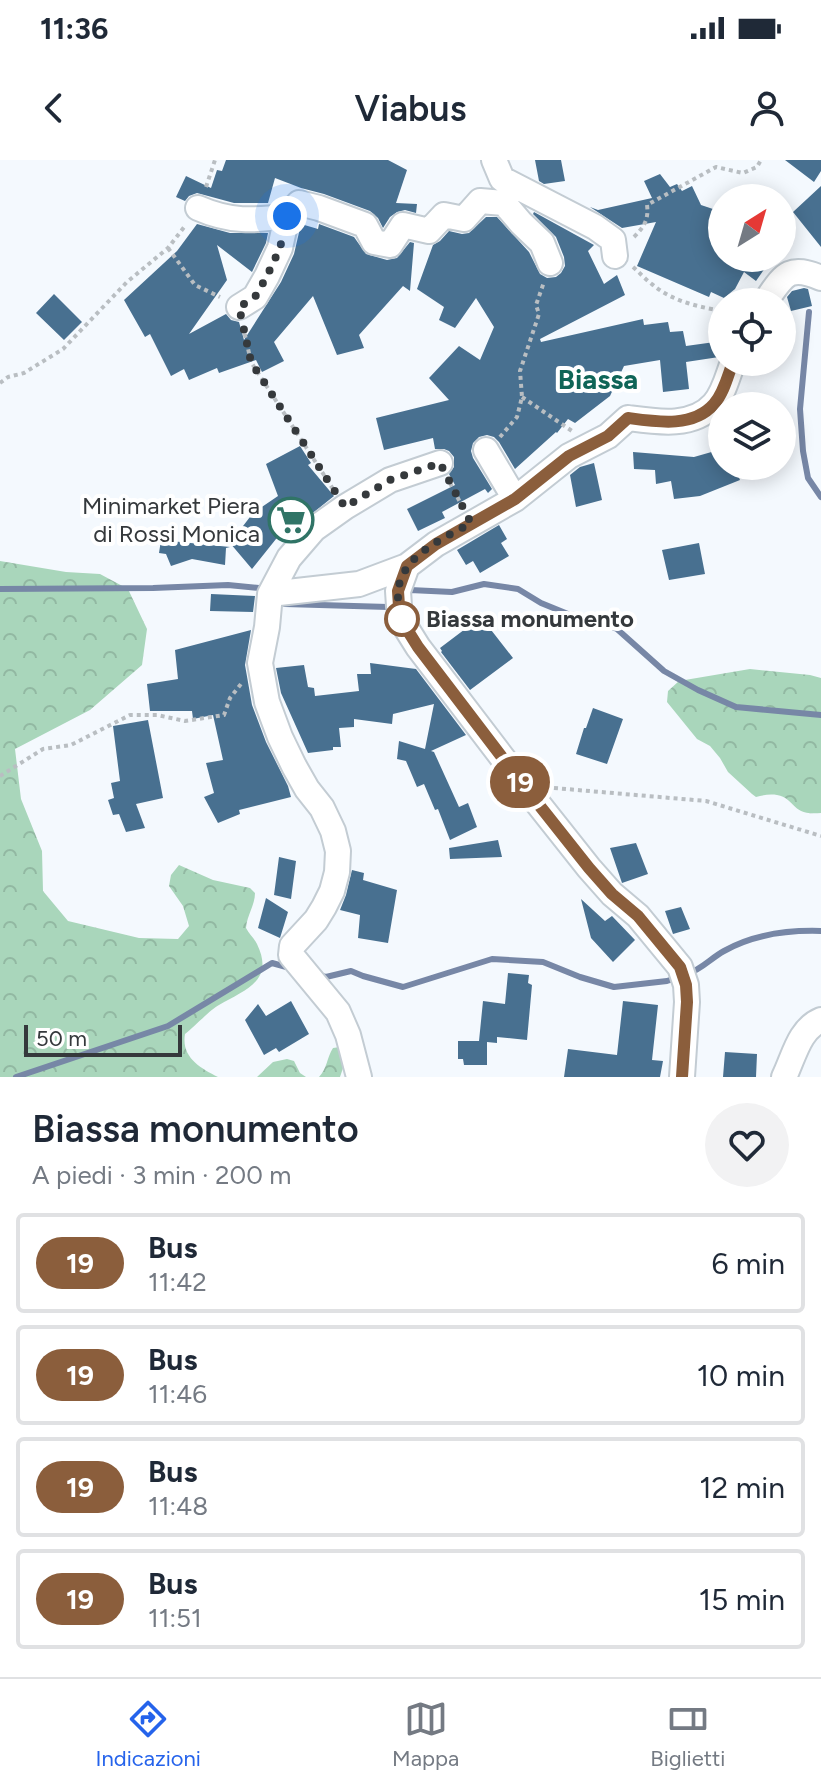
<!DOCTYPE html>
<html lang="it">
<head>
<meta charset="utf-8">
<style>
  :root { --surface:#fff; --page:#f2f2f3; --text:#1f2937; --muted:#747a83; --line:#e0e1e3; --accent:#2563eb }
  body { margin:0; font-family:Figtree,sans-serif; background:var(--page); color:var(--text); height:100vh; display:flex; flex-direction:column; font-size:30px; white-space:nowrap }
  * { box-sizing:border-box; margin:0 }
  p { font-size:26px; color:var(--muted) }
  .icon { flex:none; width:44px; height:44px; fill:none; stroke:currentColor; stroke-width:2; stroke-linecap:round; stroke-linejoin:round }
  .map { position:relative; height:917px; overflow:hidden }
  .details { display:flex; flex-direction:column; background:var(--surface); flex:1 }
  .details>* { flex:none }
  .badge { padding:0 16px; border-radius:26px; font-size:28px; line-height:52px }
  .needle { width:52px; rotate:37deg }
  .buttons { position:absolute; left:708px; top:24px; display:grid; gap:16px }
  .buttons a { display:grid; place-items:center; width:88px; height:88px; border-radius:50%; background:var(--surface); box-shadow:0 4px 20px #0003; font-size:40px }
  .scale { position:absolute; left:24px; bottom:20px; width:158px; box-sizing:border-box; padding-left:8px; border:4px solid #35393c; border-top:0; font-size:22px; line-height:28px; white-space:nowrap; color:#35393c; -webkit-text-stroke:6px #fff; paint-order:stroke }
  .you { position:absolute; width:40px; height:40px; margin:-20px; border:6px solid #fff; border-radius:50%; background:#1a73e8; box-shadow:0 0 0 12px #1a73e833 }
  .map>.badge { position:absolute; translate:-50% -50%; box-shadow:0 0 0 4px #fff }
  .round { display:grid; place-items:center; flex:none; width:84px; height:84px; border-radius:42px; background:var(--page) }
  .overview { display:flex; align-items:center; justify-content:space-between; height:136px; padding:0 32px }
  h1 { font-size:38px; font-weight:600; line-height:60px }
  ul { padding:0; list-style:none }
  li { display:flex; align-items:center; gap:24px; height:100px; margin:0 16px 12px; padding:0 16px; border:4px solid var(--line); border-radius:8px }
  li div { flex:1 }
  li b { display:block; font-size:30px }
  li em { font-style:normal }
  li .badge { min-width:88px; font-weight:700; text-align:center }
  .status { display:flex; justify-content:space-between; align-items:center; height:56px; padding:0 40px; background:var(--surface); direction:ltr }
  .status svg { height:22px; fill:currentColor }
  header { display:flex; justify-content:space-between; align-items:center; height:104px; padding:0 32px; background:var(--surface); font-size:36px; font-weight:600 }
  .tab-bar { display:flex; justify-content:space-around; align-items:center; height:112px; border-top:2px solid var(--line); background:var(--surface); font-size:22px; color:var(--muted) }
  .tab-bar a { display:grid; justify-items:center; gap:4px }
  .tab-bar .selected { color:var(--accent) }
  .map>svg:first-child { display:block }
  .forest { fill:url(#forest-crowns) }
  .lines { fill:none; stroke-linecap:round; stroke-linejoin:round }
  .stream { stroke:#7787a6; stroke-width:6 }
  .building { fill:#487090 }
  .minor-casing { stroke:#c3ccd3; stroke-width:28 }
  .path { stroke:#b9bec2; stroke-width:4; stroke-dasharray:4 4; stroke-linecap:butt }
  .minor { stroke:#fff; stroke-width:24 }
  .line-casing { stroke:#fff; stroke-width:18 }
  .line { stroke:#8b5e3c; stroke-width:12 }
  .walk { stroke:#35393c; stroke-width:8; stroke-dasharray:0 14.4 }
  .stop-dot { fill:#fff; stroke:#8b5e3c; stroke-width:4 }
  .labels { text-anchor:middle; stroke-width:8; stroke-linejoin:round; paint-order:stroke }
  .poi-label { font-size:24px; fill:#35393c; stroke:#fff; text-anchor:end }
  .stop-label { font-size:24px; font-weight:bold; fill:#35393c; stroke:#fff; text-anchor:start }
  .quarter-label { font-size:28px; font-weight:bold; fill:#0f6557; stroke:#fff }
</style>
</head>
<body>
<div class="status"><b>11:36</b><svg viewBox="0 0 49 12"><path d="M0 12V9h3v3zM5 12V6h3v6zM10 12V3h3v9zM15 12V0h3v12zM26 1h20v11H26zM47 4h2v5h-2z"/></svg></div>
<header><svg class="icon" aria-label="back" viewBox="0 0 24 24"><path d="M15 5l-7 7 7 7"/></svg>Viabus<svg class="icon" aria-label="person" viewBox="0 0 24 24"><circle cx="12" cy="8" r="4"/><path d="M4 21q1-7 8-7t8 7"/></svg></header>
<div class="map">
<svg width="821" height="917" viewBox="0 0 821 917">
  <defs>
    <pattern id="forest-crowns" width="20" height="18" patternUnits="userSpaceOnUse" patternTransform="scale(2)"><rect width="20" height="18" fill="#a9d6bb"/><path d="M2 6a3 3 0 1 1 6 0M12 15a3 3 0 1 1 6 0" fill="none" stroke="#92b8a2"/></pattern>
  </defs>
  <rect width="100%" height="100%" fill="#f4f9fe"/>
  <path class="forest" d="M0,401L66,412L100,414L128,429L147,469L142,505L90,550L15,589L21,639L42,691L43,731L68,761L139,778L178,779L189,766L183,746L169,726L171,715L179,705L213,720L250,728L255,733C255,745 247,755 246,768C249,774 254,778 257,784C275,821 245,830 219,845C210,850 195,866 185,874C181,897 200,908 218,917H0Z
    M750,509L810,515L821,518V653C790,656 797,639 777,635C770,634 763,635 756,637L752,634L728,612L720,598L710,586L697,579L667,542L668,531L679,521Z
    M340,887L346,899L340,917H319C327,909 327,897 333,888Z
    M287,899L294,901L300,913L306,917H257L273,902Z"/>
  <g class="lines">
    <path class="stream" d="M809,152L800,249L803,291L808,318L821,337
      M0,429L153,428L228,425L259,428
      M408,432L410,430L452,432L484,424L518,429L541,443L568,454L592,458L617,469L664,511L698,530L736,547L821,555
      M285,444L388,447
      M687,814C701,810 711,798 724,791C754,774 788,770 821,771
      M317,815L326,817L351,811L363,816L403,827L492,799L543,802L580,817L614,827L667,821L676,818
      M16,917L168,866L272,803L290,808"/>
  </g>
  <path class="building" d="M226,0H388L407,10L396,43L417,44L416,53L405,50L397,52L390,57L383,68L378,58L370,51L324,34L301,28L275,18L268,43H234L197,33L189,36L185,41L176,37L186,16L211,28L217,10L222,11Z
    M535,0H561L565,21L544,24L539,21Z
    M785,0H821V11L814,22Z
    M660,14L670,27L677,24L682,31L692,26L701,45L722,52V98H772L756,121L744,112L735,129L724,138L711,132L709,137L637,106L656,62L622,68L590,47L598,50L652,38L644,21Z
    M821,26V87L793,52Z
    M534,52L594,85L588,91L604,124L617,115L625,135L540,179L541,182L643,159L644,165L668,162L670,172L683,171L686,186L722,181V192L719,197L686,202L689,229L663,232L660,200L624,206L610,236L575,263L568,259L557,273L556,272L515,309L499,282L494,277L487,275L479,277L473,283L471,291L473,298L492,329L488,333L485,329L442,352L445,358L418,371L407,349L455,325L449,314L454,307V297L449,291L444,289H435L433,278L384,290L376,258L449,240L429,218L459,186L480,200L494,167L476,138L455,168L439,160L444,147L417,129L433,85L440,81L449,71L462,74L469,73L486,57H497L529,92L540,114L547,118L556,117L561,113L565,106L564,97L556,77L533,54Z
    M197,64L230,73H268L266,83L252,112L217,85L227,120L189,174L226,154L231,160L239,162L244,180L281,122L294,94L301,64L318,69L319,64L354,77L366,94L387,100L397,98L410,82L414,83L410,131L403,126L359,175L364,188L337,195L313,136L274,182L284,201L262,212L256,200L219,213L217,208L189,220L184,209L171,216L150,174L145,177L124,140L177,91Z
    M804,128L808,129L812,146L791,151L787,137L792,131Z
    M54,134L82,162L64,180L36,153Z
    M300,286L311,303L308,305L334,336L299,364L276,379L252,409L230,383L253,353L278,336L266,304Z
    M722,289V306H734L740,320L700,336L674,339L671,321L656,324L655,310L634,309L633,292L694,297Z
    M594,303L602,340L576,347L570,315L580,307Z
    M499,365L507,379L501,383L509,396L480,413L473,401L466,405L457,390Z
    M161,380L230,387L226,388L225,405L192,399L171,406L166,394L159,393Z
    M699,383L705,414L669,420L662,390Z
    M211,434L255,436L253,452L210,451Z
    M481,457L513,498L470,530L441,492L442,491L440,488Z
    M251,470L245,505L252,545L266,582L288,626L291,637L239,650L240,654L218,663L204,637L214,633L206,603L223,600L213,555L193,559L192,551H150L147,524L178,519L175,490Z
    M370,503L416,509L466,575L431,591L434,592L459,647L468,643L477,667L450,680L438,649L435,650L424,624L417,627L406,601L397,599L399,581L425,589L434,544L393,554L392,564L354,559V567L339,568L341,587H333V590L308,593L281,533L276,508L304,505L308,527L314,528L315,536L359,531L357,514H371Z
    M593,548L623,559L607,604L576,594L584,568H586Z
    M148,560L163,638L136,644L145,668L126,672L119,654L113,655L108,640L114,638L111,623L120,621L113,566Z
    M498,680L502,697L450,699L449,688Z
    M636,683L648,714L622,723L610,688Z
    M279,697L296,701L291,739L274,735Z
    M352,710L364,713L363,720L397,730L388,783L358,778L360,755L340,750L346,735Z
    M266,738L288,752L280,778L258,768Z
    M581,739L605,761L612,756L635,780L613,802L591,778Z
    M681,747L690,769L673,774L665,751Z
    M508,813L529,815L528,823L532,825L527,880L497,877V883L487,882V905H464L463,899H458V881H479L483,841L505,844Z
    M291,841L309,874L279,892L276,888L264,895L245,860L258,844L266,856Z
    M623,841L658,845L652,900L663,901L660,917H564L568,889L617,895Z
    M725,892L757,894L756,917H723Z"/>
  <g class="lines">
    <g class="minor-casing">
      <path id="minor" d="M494,0L502,19L595,67L613,80L615,96
        M198,48C230,62 254,61 287,56L299,43L319,48L365,65L374,82L390,85L403,65L429,71L444,55L464,59L480,41L504,43L521,63L542,83L550,103
        M765,142C784,115 788,104 821,118
        M239,147L255,137L267,116L280,88L287,56
        M486,290L515,339
        M270,434L359,424L407,406
        M359,917L348,875L338,852L291,795L292,786L316,760L324,747L332,731L337,712L338,691L333,671L322,648L307,629L294,606L280,577L267,542L260,503L267,467L270,434L289,398L314,369L345,347L390,320L440,303
        M682,917L687,842L686,825L680,807L638,756L612,734L589,708L524,626L418,487L403,463L399,446L398,431L407,406L436,384L515,339L569,296L608,276L628,258C657,262 693,268 714,244C724,233 728,215 733,202
        M784,917C794,897 799,869 821,860"/>
    </g>
    <path class="path" d="M206,27L215,0
      M634,77C644,67 649,59 647,45L716,7L743,13L757,7L761,0
      M168,88L195,125L220,137
      M633,107C640,113 646,120 653,125C672,141 699,147 722,151
      M243,166L251,202L333,329
      M0,223L8,217L24,213L63,189L127,122L168,88L185,66
      M522,237L572,271
      M500,277L517,257L522,237L520,211L539,154L536,145L544,122
      M450,323L461,344
      M0,616L43,589L71,585L130,555H157L185,561L224,555L230,538L241,524
      M554,628L706,641L821,676"/>
    <use href="#minor" class="minor"/>
  </g>
  <g class="lines">
    <g class="line-casing">
      <path id="line" d="M682,917L687,842L686,825L680,807L638,756L612,734L589,708L524,626L418,487L403,463L399,446L398,431L407,406L436,384L515,339L569,296L608,276L628,258C657,262 693,268 714,244C724,233 728,215 733,202"/>
    </g>
    <use href="#line" class="line"/>
    <path class="walk" d="M287,56L280,88L267,116L255,137L239,147L251,202L345,347L390,320L440,303L471,363C443,379 402,395 398,431C397,441 401,453 403,463L402,459"/>
  </g>
  <defs>
    <g id="supermarket-ring" transform="scale(2.3)"><circle r="9.5" fill="#fff" stroke="#307466" stroke-width="1.5"/><path d="M-6-5.5h2.5l.6 2H6L4.5 2H-2.5L-4.4-4H-6ZM-1.5 3.2a1.3 1.3 0 1 0 .1 0ZM3 3.2a1.3 1.3 0 1 0 .1 0Z" fill="#307466"/></g>
  </defs>
  <g fill-rule="evenodd">
    <use href="#supermarket-ring" x="291" y="360"/>
  </g>
  <circle class="stop-dot" cx="402" cy="459" r="16"/>
  <g class="labels">
    <g class="poi-label">
      <text x="260" y="354">Minimarket Piera<tspan x="260" dy="28">di Rossi Monica</tspan></text>
    </g>
    <g class="stop-label">
      <text x="426" y="467">Biassa monumento</text>
    </g>
    <g class="quarter-label">
      <text x="598" y="229">Biassa</text>
    </g>
  </g>
</svg>
<div class="buttons">
<a><svg class="needle" viewBox="-14 -14 28 28"><path d="M0-13l5 13h-10z" fill="#e53935"/><path d="M0 13l5-13h-10z" fill="#747a83"/></svg></a>
<a><svg class="icon" aria-label="locate" viewBox="0 0 24 24"><circle cx="12" cy="12" r="6"/><path d="M12 2v4M12 18v4M2 12h4M18 12h4"/></svg></a>
<a><svg class="icon" aria-label="layers" viewBox="0 0 24 24"><path d="M12 4l9 5-9 5-9-5zM3 14l9 5 9-5"/></svg></a>
</div>
<div class="scale">50 m</div>
<div class="you" style="left:287px;top:56px"></div>
<b class="badge" style="left:520px;top:622px;background:#8b5e3c;color:#fff">19</b>
</div>
<section class="details">
<div class="overview"><div><h1>Biassa monumento</h1><p>A piedi · 3 min · 200 m</p></div><a class="round"><svg class="icon" aria-label="heart" viewBox="0 0 24 24"><path d="M12 20l-8-8c-3-5 5-10 8-4 3-6 11-1 8 4z"/></svg></a></div>
<ul>
<li><span class="badge" style="background:#8b5e3c;color:#fff">19</span><div><b>Bus</b><p>11:42</p></div><em>6 min</em></li>
<li><span class="badge" style="background:#8b5e3c;color:#fff">19</span><div><b>Bus</b><p>11:46</p></div><em>10 min</em></li>
<li><span class="badge" style="background:#8b5e3c;color:#fff">19</span><div><b>Bus</b><p>11:48</p></div><em>12 min</em></li>
<li><span class="badge" style="background:#8b5e3c;color:#fff">19</span><div><b>Bus</b><p>11:51</p></div><em>15 min</em></li>
</ul>
</section>
<nav class="tab-bar">
<a class="selected"><svg class="icon" aria-label="directions" viewBox="0 0 24 24"><path d="M12 3l9 9-9 9-9-9zM9 14v-3h6M13 9l2 2-2 2"/></svg>Indicazioni</a>
<a><svg class="icon" aria-label="map" viewBox="0 0 24 24"><path d="M3 6l6-2 6 2 6-2v14l-6 2-6-2-6 2zM9 4v14M15 6v14"/></svg>Mappa</a>
<a><svg class="icon" aria-label="tickets" viewBox="0 0 24 24"><path d="M3 7h18v10H3zM15 7v10"/></svg>Biglietti</a>
</nav>
</body>
</html>
